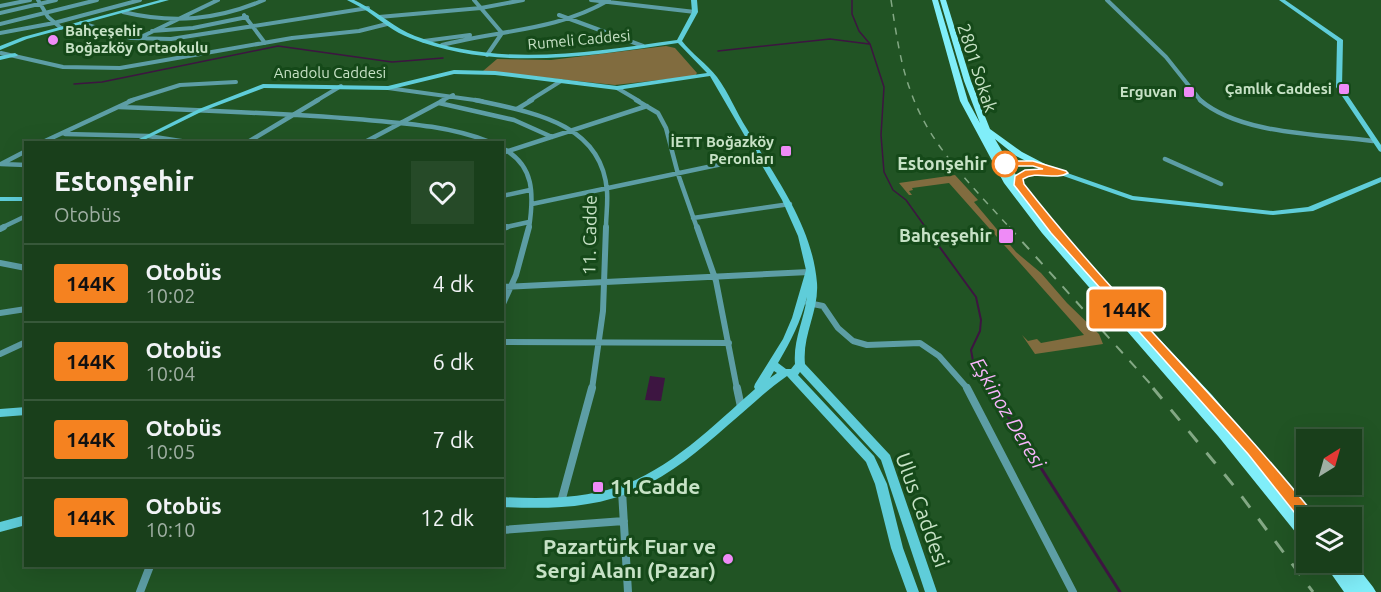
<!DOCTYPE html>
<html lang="tr">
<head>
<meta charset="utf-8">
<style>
  :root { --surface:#193f1b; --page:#264a28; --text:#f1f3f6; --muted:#9fafa3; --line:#37583a }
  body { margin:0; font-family:Ubuntu,sans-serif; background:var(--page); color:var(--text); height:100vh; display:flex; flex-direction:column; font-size:22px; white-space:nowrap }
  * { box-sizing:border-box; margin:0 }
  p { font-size:20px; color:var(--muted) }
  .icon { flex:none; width:33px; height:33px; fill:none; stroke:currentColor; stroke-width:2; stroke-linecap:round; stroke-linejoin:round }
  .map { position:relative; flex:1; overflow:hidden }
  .panel { position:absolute; left:24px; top:141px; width:480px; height:426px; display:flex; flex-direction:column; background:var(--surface); border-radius:0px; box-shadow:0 6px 24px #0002,0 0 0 2px var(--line) }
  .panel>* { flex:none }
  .badge { padding:0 12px; border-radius:4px; font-size:21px; line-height:39px }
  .needle { width:39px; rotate:37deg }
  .controls { position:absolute; left:1296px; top:429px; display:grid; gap:12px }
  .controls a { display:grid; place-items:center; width:66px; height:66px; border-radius:0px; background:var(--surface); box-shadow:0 6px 24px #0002,0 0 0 2px var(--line); font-size:30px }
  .map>.badge { position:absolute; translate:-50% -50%; box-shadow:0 0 0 3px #fff }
  .round { display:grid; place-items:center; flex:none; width:63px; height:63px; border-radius:0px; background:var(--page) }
  .overview { display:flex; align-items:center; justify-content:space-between; height:102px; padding:0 30px }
  h1 { font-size:28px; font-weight:700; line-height:45px }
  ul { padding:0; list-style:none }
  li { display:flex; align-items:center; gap:18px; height:78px; padding:0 30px; border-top:2px solid var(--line) }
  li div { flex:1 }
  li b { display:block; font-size:22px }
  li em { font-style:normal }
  li .badge { min-width:66px; font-weight:700; text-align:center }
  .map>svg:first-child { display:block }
  .green { fill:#816c3f }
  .water { fill:#3d1541 }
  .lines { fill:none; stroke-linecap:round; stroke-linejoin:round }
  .stream-far2 { stroke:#3d1541; stroke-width:1.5 }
  .stream-far1 { stroke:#3d1541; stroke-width:2 }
  .stream { stroke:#3d1541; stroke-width:3 }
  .street-far3 { stroke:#5d9ea5; stroke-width:4 }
  .street-far2 { stroke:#5d9ea5; stroke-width:4.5 }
  .street-far1 { stroke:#5d9ea5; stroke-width:6 }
  .street { stroke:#5d9ea5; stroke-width:8 }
  .secondary { fill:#5fcdd9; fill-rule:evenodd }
  .primary { fill:#80eef9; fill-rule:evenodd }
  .rail-far2 { stroke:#83a884; stroke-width:1.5; stroke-dasharray:7 7; stroke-linecap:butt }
  .rail-far1 { stroke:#83a884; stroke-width:2; stroke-dasharray:10 10; stroke-linecap:butt }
  .rail { stroke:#83a884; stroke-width:3; stroke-dasharray:14 14; stroke-linecap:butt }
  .line { fill:#f58220; stroke:#fff; stroke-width:1.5 }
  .poi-dot { fill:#ef8bf7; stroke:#154919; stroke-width:2 }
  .stop-dot { fill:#fff; stroke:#f58220; stroke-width:3 }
  .labels { text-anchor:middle; stroke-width:6; stroke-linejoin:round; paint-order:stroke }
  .far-poi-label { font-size:15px; font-weight:bold; fill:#c7e2c6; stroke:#154919; text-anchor:end }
  .far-street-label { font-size:15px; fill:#c7e2c6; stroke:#154919 }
  .street-label { font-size:18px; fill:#c7e2c6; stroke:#154919 }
  .stop-label { font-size:18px; font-weight:bold; fill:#c7e2c6; stroke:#154919; text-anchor:end }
  .poi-label { font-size:18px; font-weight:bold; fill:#c7e2c6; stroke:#154919; text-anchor:end }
  .water-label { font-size:20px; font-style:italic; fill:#f8b5fc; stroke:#154919 }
  .near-poi-label { font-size:21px; font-weight:bold; fill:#c7e2c6; stroke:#154919; text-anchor:start }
  .near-street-label { font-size:21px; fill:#c7e2c6; stroke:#154919 }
</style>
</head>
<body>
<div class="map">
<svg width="1381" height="592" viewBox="0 0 1381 592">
  <rect width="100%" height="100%" fill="#215424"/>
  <path class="green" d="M666,46L675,48L697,73L695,76L615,85L483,71L497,59L551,60Z
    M955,175L978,200L974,202L1016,252L1041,273L1067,303L1099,334L1103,344L1035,354L1022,335L1028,341L1037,339L1041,343L1084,335L949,183L912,188L913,190L909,191L912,195H909L899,183Z"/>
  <path class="water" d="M650,376L665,378L661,401L645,400Z"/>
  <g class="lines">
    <path class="stream-far2" d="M852,0V14L859,31L870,44L884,87L881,135L884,172L893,190L906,200L926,228
      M718,51L830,39L869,44
      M74,84L102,82L278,46L392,62L443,58"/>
    <path class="stream-far1" d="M925,227L976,297L981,320L980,331L971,350L973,361L991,389"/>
    <path class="stream" d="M990,388L1120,592"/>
    <path class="street-far3" d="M38,0L48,17L61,28
      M474,0L502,33L487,55
      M591,0L695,12
      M1107,0L1166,57L1201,101
      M0,6L30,0
      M123,12C173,24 217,20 264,0
      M0,13L56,0
      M244,15L265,43
      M559,15L643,46
      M379,17L481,8L523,0
      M81,23L131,38L171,39L368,8
      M0,24L97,0
      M152,31L193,28L247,17
      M0,33L54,23L140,0
      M139,38L218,0
      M424,41L470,35
      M442,45C499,30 557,31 609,0
      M1,53L63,67L120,68L292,38L359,31L387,24
      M388,88L482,101
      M617,88L639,101
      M129,101L180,85L236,82
      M316,101L341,86
      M441,101L453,95
      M529,101L561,81"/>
    <path class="street-far2" d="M475,100C530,112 602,122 607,191C608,203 606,216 606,228
      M636,100L658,113L666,128L678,174L697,228
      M1200,100C1241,135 1321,134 1373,141
      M439,103L514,120L552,137
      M119,107C198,110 277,113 356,119C401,123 447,125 490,142
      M517,109L532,100
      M65,134L148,136L187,142
      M43,142L133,100
      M248,142L318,100
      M365,142L444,100
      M502,148C535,165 534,195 529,228
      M26,151L1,164L26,165
      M502,153L647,106
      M1165,159L1221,184
      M502,196L530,190
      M532,204L722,164
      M693,218L790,204
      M1,228L26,216
      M502,228L529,222"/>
    <path class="street-far1" d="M697,227L716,281L737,389
      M502,228L507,227
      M0,229L4,227
      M0,263L26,268
      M502,287L809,272
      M808,303L823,306L838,328L853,341L867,345L920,343L939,356L968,389
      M502,306L516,275L529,227
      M0,313L26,309
      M502,342L729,343
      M0,354L26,342
      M592,389L603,311L606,227"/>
    <path class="street" d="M737,388L741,407
      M967,388L1073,592
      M622,491L628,592
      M561,502L592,388
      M502,530L624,521
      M140,592L150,566"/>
    <path class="secondary" d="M160,0H169L27,39L0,50V46L23,37Z
      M347,0H354L360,3C379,13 395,28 415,36C499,68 590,52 677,40L692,12L691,0H697L698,12L682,41C692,54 707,64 717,77C729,93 736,112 747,129C775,178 812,224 817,283C819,311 802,335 805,364L890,455L937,592H925L881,460L800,372L798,375L874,456L887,484L903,548L919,592H907L891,548L875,484L866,462L787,376C765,391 747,410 727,426C700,450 671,474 638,489C595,509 548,509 502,507V497C541,499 580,499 617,487C669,471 715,424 755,389L754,387L755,384L783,339L792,318L806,270L798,236L782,200L710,76L617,90L495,75L454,74L388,90L264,88L203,111L140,142H133L199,109L263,84L388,86L454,70L495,71L617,86L707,73L678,43C589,56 496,72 410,38C394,32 381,21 367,11C361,7 354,4 347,0ZM807,297C804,320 793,340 795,364L791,369H786L778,363C791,341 801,321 807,297ZM774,371L777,373L770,378Z
      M1279,0H1285L1343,40L1342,87L1381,145V152L1379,151L1336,87L1337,41Z
      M15,53L18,55L17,56L0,60V56Z
      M1033,161L1133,196L1273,211L1308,207L1381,177V182L1313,211L1273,215L1132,200L1032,165L1005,166L1001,164L1005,162Z
      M0,197H26V201H0Z
      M26,407V415L0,417V409Z
      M26,515V525L0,532V522Z"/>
    <path class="primary" d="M932,0H938L968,101L980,123L964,81L940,0H946L971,81L990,129L1022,152L1047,165V169L1055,168L1059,171C1048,177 1034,172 1022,179L1023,186L1071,245L1212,395L1313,514L1315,518H1306V540L1301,539L1218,436L1042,233L1004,183L960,101ZM995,139L1016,156L1042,169L1025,170L1016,175Z
      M1352,560L1373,587L1376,592H1344L1323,562H1352Z"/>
    <path class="rail-far2" d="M891,0C896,32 900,64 912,95C931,147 974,188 1010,228"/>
    <path class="rail-far1" d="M1009,227L1155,389"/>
    <path class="rail" d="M1153,388L1234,486L1313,592"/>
  </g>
  <path class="line" d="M1005,161H1033L1066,171L1068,173C1055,181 1037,170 1023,179L1024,184C1114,299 1221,399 1313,513L1316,518L1313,522H1302L1248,454L1051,233L1014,185L1015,176L1025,170L1043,169L1033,166H1002L1000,164Z"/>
  <g class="poi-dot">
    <circle cx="53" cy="40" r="6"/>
    <rect x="1338" y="83" width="12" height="12" rx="3"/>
    <rect x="1183" y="86" width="12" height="12" rx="3"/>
    <rect x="780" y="145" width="12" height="12" rx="3"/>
    <rect x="998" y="228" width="16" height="16" rx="3"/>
    <rect x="592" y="481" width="12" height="12" rx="3"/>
    <circle cx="728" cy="559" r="6"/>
  </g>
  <circle class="stop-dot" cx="1005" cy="164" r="12"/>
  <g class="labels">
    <g class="far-poi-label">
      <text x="65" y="36" text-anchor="start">Bahçeşehir<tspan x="65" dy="17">Boğazköy Ortaokulu</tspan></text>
      <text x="1332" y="94">Çamlık Caddesi</text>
      <text x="1177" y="97">Erguvan</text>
      <text x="774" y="147">İETT Boğazköy<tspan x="774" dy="17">Peronları</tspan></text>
    </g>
    <g class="far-street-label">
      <text transform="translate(579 40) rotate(-5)" y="5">Rumeli Caddesi</text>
      <text x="330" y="78">Anadolu Caddesi</text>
    </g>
    <g class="street-label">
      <text transform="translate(977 68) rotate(72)" y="6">2801 Sokak</text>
      <text transform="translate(590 235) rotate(-89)" y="6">11. Cadde</text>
    </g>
    <g class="stop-label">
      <text x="987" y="170">Estonşehir</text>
    </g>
    <g class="poi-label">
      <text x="992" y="242">Bahçeşehir</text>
    </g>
    <g class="water-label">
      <text transform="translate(1008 413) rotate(59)" y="7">Eşkinoz Deresi</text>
    </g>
    <g class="near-poi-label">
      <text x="610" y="494">11.Cadde</text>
      <text x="716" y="554" text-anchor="end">Pazartürk Fuar ve<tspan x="716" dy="24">Sergi Alanı (Pazar)</tspan></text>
    </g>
    <g class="near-street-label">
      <text transform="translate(922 510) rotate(70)" y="7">Ulus Caddesi</text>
    </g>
  </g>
</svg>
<div class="controls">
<a><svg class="needle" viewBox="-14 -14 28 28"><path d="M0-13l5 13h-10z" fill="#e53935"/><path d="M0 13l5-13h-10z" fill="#9fafa3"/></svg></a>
<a><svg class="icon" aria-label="layers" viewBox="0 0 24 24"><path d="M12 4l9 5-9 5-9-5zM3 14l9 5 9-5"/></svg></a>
</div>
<b class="badge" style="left:1126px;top:309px;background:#f58220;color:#111">144K</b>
<section class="panel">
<div class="overview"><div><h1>Estonşehir</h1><p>Otobüs</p></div><a class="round"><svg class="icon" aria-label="heart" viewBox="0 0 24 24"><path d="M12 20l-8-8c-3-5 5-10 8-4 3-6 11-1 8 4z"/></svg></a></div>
<ul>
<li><span class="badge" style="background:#f58220;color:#111">144K</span><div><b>Otobüs</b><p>10:02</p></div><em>4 dk</em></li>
<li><span class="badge" style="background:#f58220;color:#111">144K</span><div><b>Otobüs</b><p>10:04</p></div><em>6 dk</em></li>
<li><span class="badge" style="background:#f58220;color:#111">144K</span><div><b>Otobüs</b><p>10:05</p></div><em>7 dk</em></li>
<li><span class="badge" style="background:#f58220;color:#111">144K</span><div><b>Otobüs</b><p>10:10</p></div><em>12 dk</em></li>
</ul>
</section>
</div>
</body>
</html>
